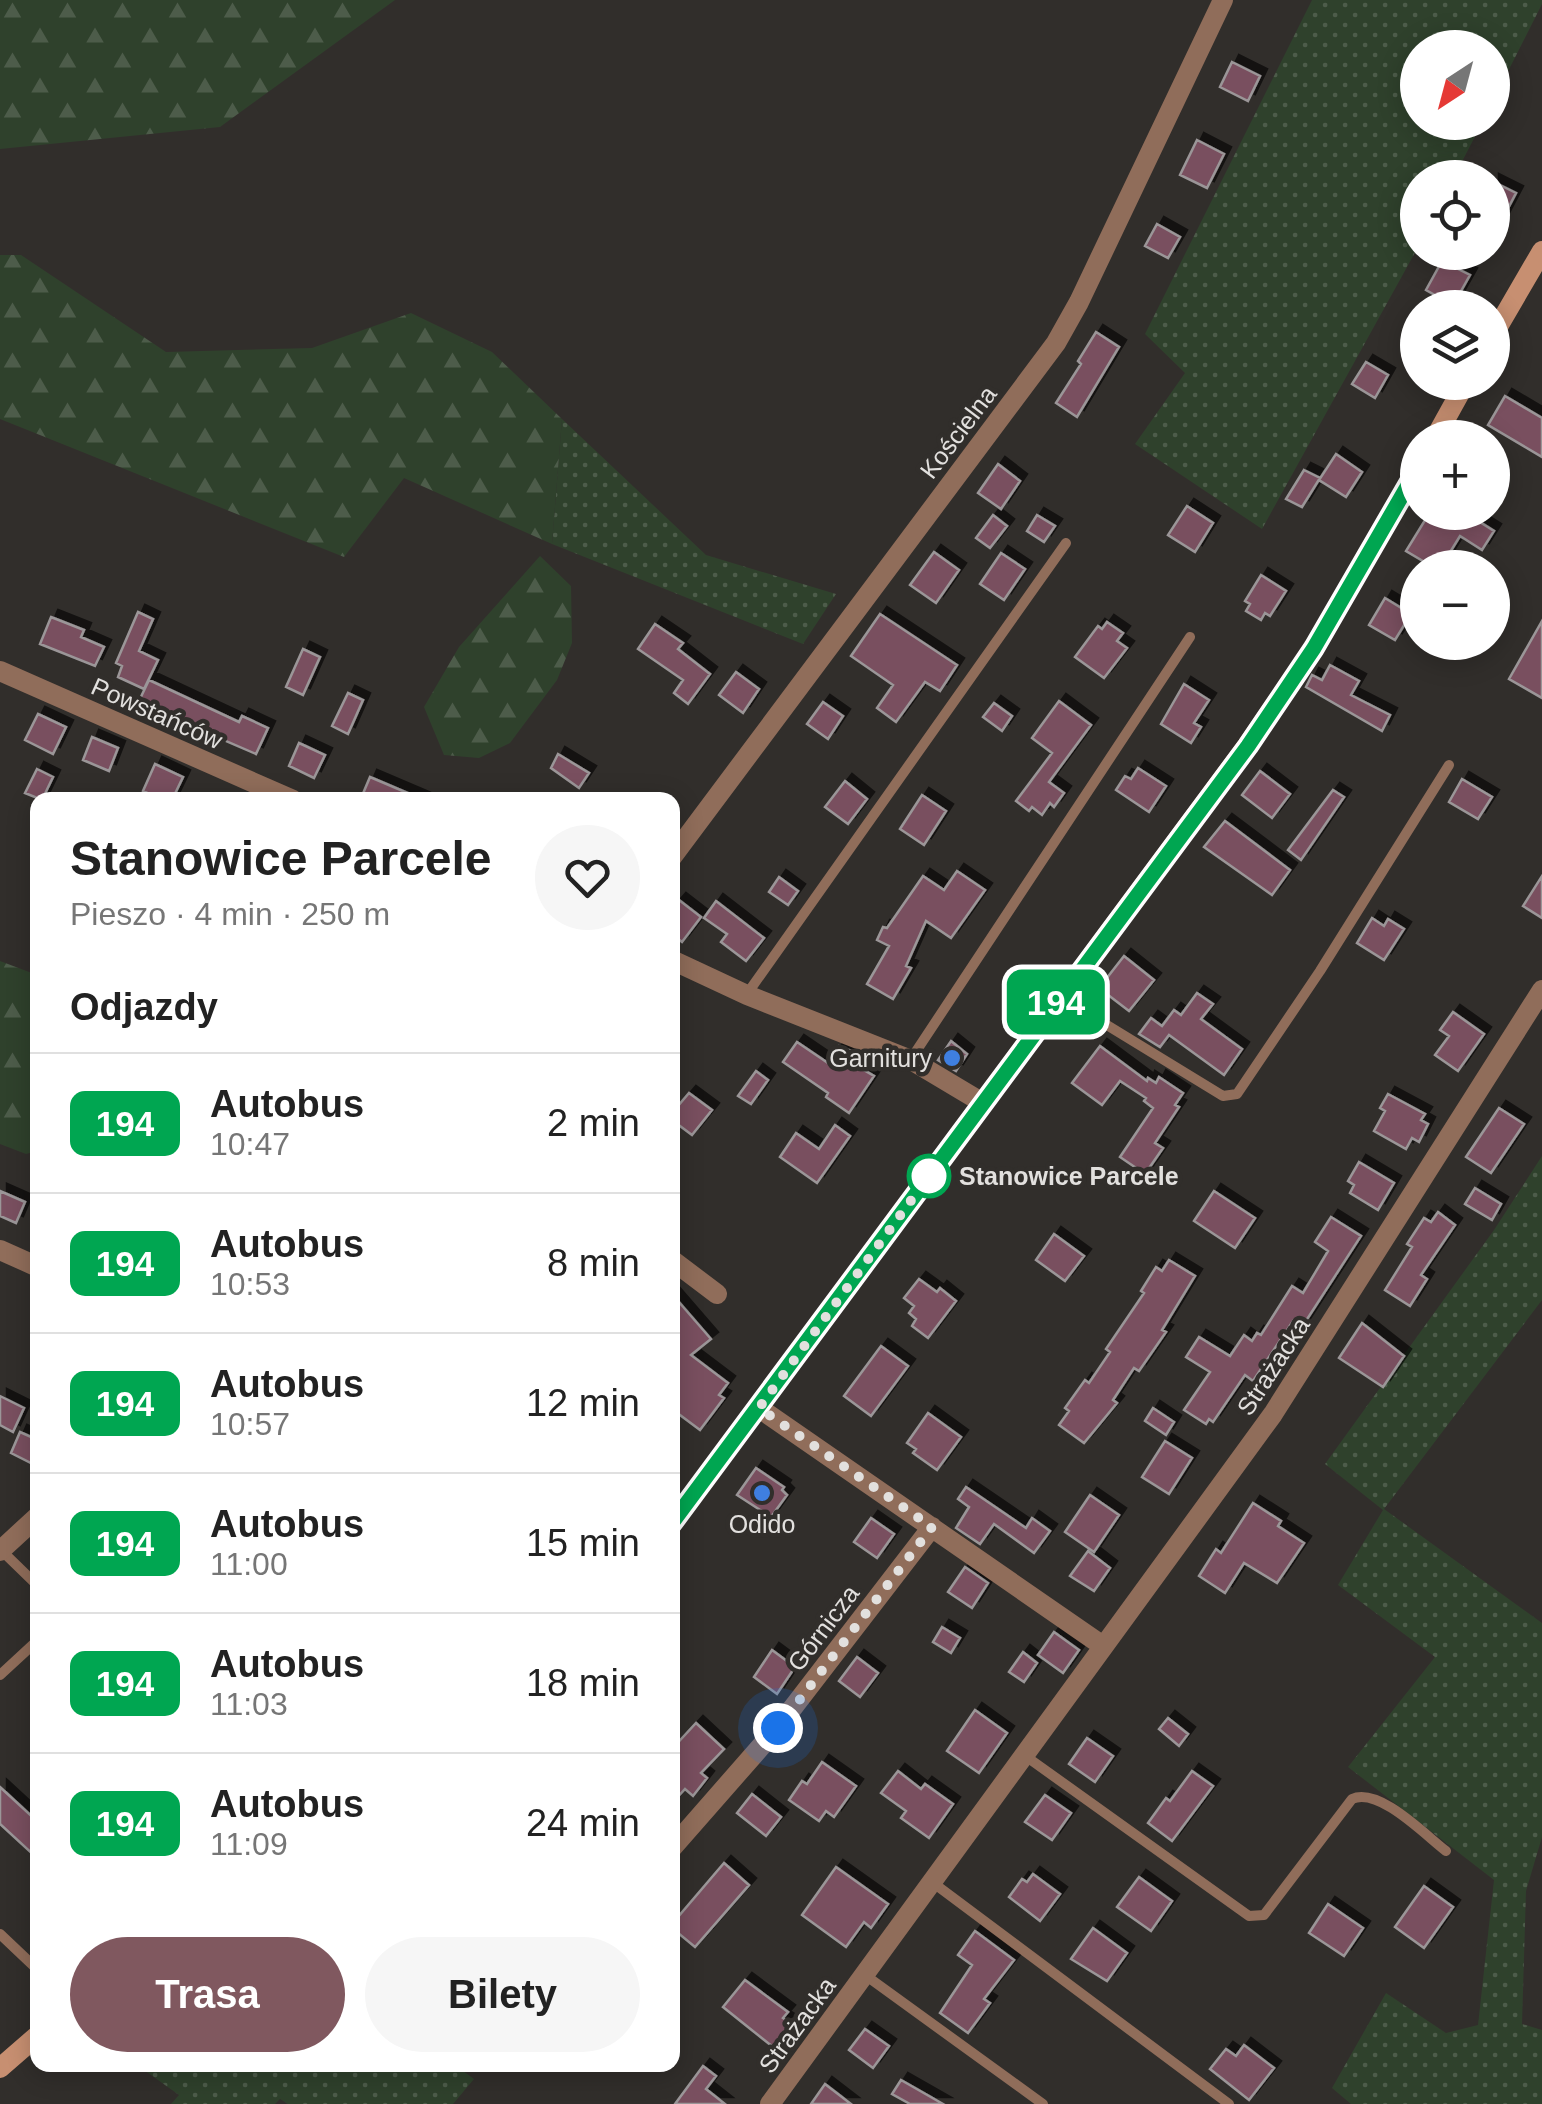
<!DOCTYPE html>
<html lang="pl">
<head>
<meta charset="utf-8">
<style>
  :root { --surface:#fff; --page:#f6f6f6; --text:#222; --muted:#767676; --line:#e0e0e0; --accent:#80585f }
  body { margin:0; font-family:Helvetica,sans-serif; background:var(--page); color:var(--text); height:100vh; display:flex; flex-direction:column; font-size:38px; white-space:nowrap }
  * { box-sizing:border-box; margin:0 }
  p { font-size:32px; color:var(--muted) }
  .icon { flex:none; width:55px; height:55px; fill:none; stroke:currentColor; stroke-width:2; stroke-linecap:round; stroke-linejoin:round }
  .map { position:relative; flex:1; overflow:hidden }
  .drawer { position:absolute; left:30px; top:792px; width:650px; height:1280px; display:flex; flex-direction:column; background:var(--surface); border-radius:20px; box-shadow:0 5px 25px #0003 }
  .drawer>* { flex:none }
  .badge { padding:0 20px; border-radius:15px; font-size:35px; line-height:65px }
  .needle { width:65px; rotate:216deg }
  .tools { position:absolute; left:1400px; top:30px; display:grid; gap:20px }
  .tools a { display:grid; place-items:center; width:110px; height:110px; border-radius:50%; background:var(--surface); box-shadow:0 5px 25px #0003; font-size:50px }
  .you { position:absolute; width:50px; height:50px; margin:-25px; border:8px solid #fff; border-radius:50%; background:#1a73e8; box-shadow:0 0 0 15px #1a73e833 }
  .map>.badge { position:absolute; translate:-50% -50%; box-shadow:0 0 0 5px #fff }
  h2 { padding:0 40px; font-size:38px; line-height:90px }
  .round { display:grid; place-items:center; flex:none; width:105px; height:105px; border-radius:52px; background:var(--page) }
  .summary { display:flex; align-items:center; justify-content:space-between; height:170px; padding:0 40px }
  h1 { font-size:48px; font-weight:600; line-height:75px }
  .button { display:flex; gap:20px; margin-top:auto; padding:20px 40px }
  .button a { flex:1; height:115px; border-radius:60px; background:var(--accent); color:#fff; font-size:40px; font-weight:600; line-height:115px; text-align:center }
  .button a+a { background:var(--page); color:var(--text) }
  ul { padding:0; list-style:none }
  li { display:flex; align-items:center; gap:30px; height:140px; padding:0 40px; border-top:2px solid var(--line) }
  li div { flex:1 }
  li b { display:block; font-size:38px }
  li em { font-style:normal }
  li .badge { min-width:110px; font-weight:700; text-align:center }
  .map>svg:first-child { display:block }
  .grass { fill:url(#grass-dots) }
  .forest { fill:url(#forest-firs) }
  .building { fill:#79505f; stroke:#9b9698; stroke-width:2.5; filter:url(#shadow) }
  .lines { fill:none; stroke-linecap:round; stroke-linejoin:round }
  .lane { stroke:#906d5a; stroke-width:10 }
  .street { stroke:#906d5a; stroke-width:20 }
  .secondary { stroke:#c78f71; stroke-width:20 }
  .line-casing { stroke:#fff; stroke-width:22 }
  .line { stroke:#00a651; stroke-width:15 }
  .walk { stroke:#e2e0de; stroke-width:10; stroke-dasharray:0 18 }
  .shop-dot { fill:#3f7fe0; stroke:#312e2b; stroke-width:4 }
  .stop-dot { fill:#fff; stroke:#00a651; stroke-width:5 }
  .labels { text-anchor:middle; stroke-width:9; stroke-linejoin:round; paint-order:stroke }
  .street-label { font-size:25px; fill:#e2e0de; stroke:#312e2b }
  .poi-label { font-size:25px; fill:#e2e0de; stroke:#312e2b; text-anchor:end }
  .stop-label { font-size:25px; font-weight:bold; fill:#e2e0de; stroke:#312e2b; text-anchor:start }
</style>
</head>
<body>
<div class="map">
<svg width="1542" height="2104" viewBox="0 0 1542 2104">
  <defs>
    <pattern id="grass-dots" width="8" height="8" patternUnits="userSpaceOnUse" patternTransform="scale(2.5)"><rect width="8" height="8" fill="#2f412c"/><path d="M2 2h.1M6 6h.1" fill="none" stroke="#4d5c4a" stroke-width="1.8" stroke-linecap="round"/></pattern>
    <pattern id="forest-firs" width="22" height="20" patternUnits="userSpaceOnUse" patternTransform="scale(2.5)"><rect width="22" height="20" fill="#2f412c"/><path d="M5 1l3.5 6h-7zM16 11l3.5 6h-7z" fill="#4d5c4a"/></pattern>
    <filter id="shadow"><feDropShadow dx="7" dy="-7" stdDeviation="0" flood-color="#0009"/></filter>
  </defs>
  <rect width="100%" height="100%" fill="#312e2b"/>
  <path class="grass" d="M1312,0H1542V4L1493,101L1492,48H1418V122L1482,123L1454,177L1418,178L1417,249L1262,529L1135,444L1185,373L1145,334Z
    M562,419L706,555L836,594L803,644L552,544Z
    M1542,1156V1300L1384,1509L1542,1623V1837L1526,1891L1522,2024L1542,2030V2104H1351L1332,2088L1386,1993L1446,2033L1478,2025L1494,1880L1348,1767L1435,1657L1338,1585L1383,1510L1325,1464L1494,1230Z
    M137,2065H455L474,2079L453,2104H288L280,2099L275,2104H171L179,2095Z"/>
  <path class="forest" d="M0,0H395L220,127L0,149Z
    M0,255H21L166,352L312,348L411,313L492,352L562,419L552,544L404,478L344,557L0,419Z
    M540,556L571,586L572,643L557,680L510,743L479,758L444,755L424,707L459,647Z
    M0,961L37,975V1151L26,1154L0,1144Z"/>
  <path class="building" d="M1232,62L1260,76L1248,101L1220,87Z
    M1197,140L1224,154L1207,188L1180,175Z
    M1492,181L1516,193L1492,239Z
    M1157,224L1180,237L1168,258L1145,246Z
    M1442,261L1470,275L1456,300L1452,297L1449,303L1426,290Z
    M1096,332L1119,347L1077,417L1056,403L1081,364L1078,361Z
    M1366,362L1388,375L1375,398L1352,384Z
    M1505,396L1542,418V457L1488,425Z
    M1336,454L1362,472L1346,497L1319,480Z
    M998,464L1020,481L1001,509L978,493Z
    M1304,470L1320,478L1302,507L1286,499Z
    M1187,506L1213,523L1195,552L1168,535Z
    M1430,512H1464L1494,531L1482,550L1460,536L1441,567L1435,563L1433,567L1406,551Z
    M993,515L1007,526L990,548L976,538Z
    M1037,515L1055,526L1044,542L1027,531Z
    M934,552L959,570L936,603L910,585Z
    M1001,553L1025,569L1004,600L980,584Z
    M1261,575L1286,591L1270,616L1265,613L1261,620L1246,611L1250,604L1245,601Z
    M1385,598L1411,614L1395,640L1369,625Z
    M138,612L153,619L139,651L158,660L144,689L118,677L122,666L116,663Z
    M880,614L957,665L940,691L925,682L896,722L877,708L893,685L851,656Z
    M51,617L84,630L81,637L104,647L95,666L40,644Z
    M1542,621V698L1509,679Z
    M1107,622L1123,633L1117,641L1127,648L1104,678L1075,657L1098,626L1102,629Z
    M655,624L683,643L678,649L710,674L688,704L674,693L683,680L638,649Z
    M303,649L320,657L303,695L286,687Z
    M1330,665L1359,681L1351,695L1390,715L1382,731L1306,687L1312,675L1322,680Z
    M736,672L759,689L743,713L719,695Z
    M149,680L239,722L242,716L268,728L256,754L138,703Z
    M1184,684L1209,700L1194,723L1201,727L1191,743L1161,724Z
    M348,693L363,700L348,734L332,726Z
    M1059,701L1091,725L1049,782L1064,793L1054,807L1050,803L1042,815L1032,807L1029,811L1016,801L1052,753L1032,738Z
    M823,702L843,716L828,739L807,724Z
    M994,703L1012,716L1002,731L983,717Z
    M38,714L66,727L53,754L25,740Z
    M92,737L118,748L109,771L83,760Z
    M299,743L325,755L314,778L289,766Z
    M558,754L589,773L579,788L551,768Z
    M155,764L183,777L172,800H162L143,791Z
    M1138,768L1166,786L1149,812L1116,790L1125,776L1131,779Z
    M37,769L53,777L42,800L25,793Z
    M1260,771L1290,794L1272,818L1242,795Z
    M370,777L424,800H370L362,796Z
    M1462,779L1492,797L1478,819L1449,802Z
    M845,781L867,799L848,824L825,807Z
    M1333,790L1344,797L1301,860L1288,850Z
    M922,795L946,811L924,845L900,829Z
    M1225,821L1290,870L1272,895L1204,847Z
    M957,871L985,890L951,938L926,921L906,966L911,968L893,999L867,984L889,946L877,940L883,927L887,928L923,876L944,890Z
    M1542,876V918L1523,906Z
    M779,877L798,891L788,905L769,892Z
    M679,900L701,917L682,942L672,934V908Z
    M716,901L764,938L746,961L721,942L727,934L704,918Z
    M1372,918L1384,926L1388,919L1404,929L1384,960L1357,943Z
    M1124,956L1154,980L1129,1011L1099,988Z
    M1197,993L1213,1004L1201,1019L1242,1049L1224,1075L1169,1035L1160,1047L1139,1034L1151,1018L1162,1026L1174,1010L1181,1015Z
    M1453,1012L1484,1034L1458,1071L1435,1055L1449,1036L1440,1030Z
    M951,1041L967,1054L956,1071L938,1060Z
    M797,1042L828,1063L839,1046L871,1059L864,1070L874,1076L849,1113L826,1097L828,1093L783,1062Z
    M1100,1046L1147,1081L1148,1078L1156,1083L1159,1077L1183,1093L1175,1105L1179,1107L1155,1143L1163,1148L1145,1174L1120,1157L1153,1108L1144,1101L1146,1098L1120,1081L1102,1105L1072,1083Z
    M756,1071L768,1080L751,1104L738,1096Z
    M689,1093L712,1110L692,1135L672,1120V1113Z
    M1388,1094L1425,1114L1421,1120L1428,1124L1419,1142L1412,1138L1406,1149L1374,1131L1385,1111L1380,1108Z
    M1499,1108L1524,1124L1491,1173L1466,1157Z
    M835,1125L850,1136L817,1183L780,1157L796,1133L819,1149Z
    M1359,1162L1394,1183L1378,1210L1350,1193L1354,1185L1348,1181Z
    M1475,1188L1501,1204L1492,1220L1465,1204Z
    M0,1191L25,1202L16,1223L0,1216Z
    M1214,1191L1255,1218L1235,1248L1194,1221Z
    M1438,1212L1455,1225L1421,1275L1427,1279L1410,1306L1385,1290L1412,1247L1407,1244L1424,1218L1431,1222Z
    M1331,1217L1361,1236L1302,1327L1293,1321L1253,1381L1245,1375L1213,1422L1209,1419L1206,1424L1184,1410L1210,1372L1186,1357L1199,1337L1230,1356L1244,1335L1252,1341L1257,1333L1261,1335L1292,1286L1303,1293L1328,1251L1315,1242Z
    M1054,1234L1084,1256L1065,1281L1036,1260Z
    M1169,1260L1195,1276L1162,1330L1166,1332L1139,1371L1134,1368L1113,1400L1117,1403L1084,1443L1059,1425L1069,1411L1065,1408L1085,1380L1089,1383L1110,1352L1106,1349L1144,1293L1141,1291L1156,1267L1162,1271Z
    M919,1279L937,1292L940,1288L956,1301L928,1338L912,1326L916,1319L909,1313L914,1306L904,1298Z
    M672,1294L711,1339L691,1355L728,1383L719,1395L724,1398L700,1430L672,1409Z
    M1362,1323L1404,1356L1383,1387L1339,1358Z
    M881,1346L908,1366L871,1416L844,1396Z
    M0,1396L24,1408L13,1432L0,1425Z
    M1153,1408L1174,1422L1166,1435L1145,1421Z
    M928,1413L961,1437L937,1470L913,1453L916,1449L907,1443Z
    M20,1432L38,1440V1455L33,1464L11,1453Z
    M1165,1441L1192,1458L1169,1494L1142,1477Z
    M756,1468L784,1487L782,1490L787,1495L771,1517L737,1495Z
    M966,1487L1026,1528L1032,1518L1050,1531L1034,1553L994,1524L980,1544L956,1528L969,1507L958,1499Z
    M1090,1495L1119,1515L1094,1552L1065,1532Z
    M1253,1503L1281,1521L1278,1526L1304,1543L1277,1583L1244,1563L1225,1593L1199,1576L1216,1549L1221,1553Z
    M871,1518L894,1534L877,1558L854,1542Z
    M1088,1551L1110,1568L1094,1591L1070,1576Z
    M965,1567L988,1583L972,1608L948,1592Z
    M942,1627L960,1638L951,1653L933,1642Z
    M1054,1632L1079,1650L1063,1673L1038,1655Z
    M772,1650L795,1667L777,1694L754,1677Z
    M1023,1652L1037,1663L1024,1682L1009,1672Z
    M857,1657L878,1673L860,1697L839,1681Z
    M975,1710L1007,1733L979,1773L947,1751Z
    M1168,1718L1188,1734L1179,1746L1159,1729Z
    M696,1723L724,1749L701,1773L707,1778L693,1796L685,1789L672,1803V1749Z
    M1087,1738L1113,1756L1095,1782L1069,1764Z
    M822,1762L856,1786L834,1817L826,1811L819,1821L789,1800L802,1781L807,1784Z
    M898,1771L921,1789L925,1784L953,1804L929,1838L901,1818L906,1811L881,1793Z
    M1192,1771L1213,1786L1172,1841L1148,1823L1166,1798L1170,1801Z
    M0,1787L38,1822V1859L0,1824Z
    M752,1794L781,1817L766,1836L737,1813Z
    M1045,1795L1071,1813L1052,1840L1025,1822Z
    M724,1863L749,1885L695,1947L672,1928V1924Z
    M836,1867L888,1904L871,1928L864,1922L846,1947L802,1915Z
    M1033,1874L1060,1894L1040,1921L1009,1897L1022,1879L1027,1882Z
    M1139,1877L1172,1901L1151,1931L1117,1907Z
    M1424,1886L1453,1907L1424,1948L1395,1927Z
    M1328,1904L1363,1928L1344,1956L1309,1933Z
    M1093,1928L1127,1953L1107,1981L1071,1959Z
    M975,1931L1014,1960L984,1999L990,2003L968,2033L940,2013L972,1965L958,1955Z
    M745,1980L788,2012L783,2018L795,2026L778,2051L723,2007Z
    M865,2029L889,2046L873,2068L849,2050Z
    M1244,2045L1274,2068L1249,2100L1210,2069L1226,2049L1236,2056Z
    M703,2066L716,2076L706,2089L725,2104H675Z
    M901,2080L943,2104H910L892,2094Z
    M825,2084L851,2104H811Z"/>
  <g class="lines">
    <path class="lane" d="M747,994L1066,543
      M1061,997L1223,1096L1237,1094L1320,971L1449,765
      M911,1059L1190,637
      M1,1550L38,1586
      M0,1675L38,1640
      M1024,1755L1249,1916L1264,1915L1352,1799C1379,1787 1424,1834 1446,1851
      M932,1882L1229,2104
      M0,1934L38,1970
      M865,1975L1043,2104"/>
    <path class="street" d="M0,671L293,800
      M672,857L1056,343L1079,302L1223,0
      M672,960L747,995L911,1060L983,1103
      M0,1250L38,1267
      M672,1260L717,1294
      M759,1408L1103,1646
      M0,1551L38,1516
      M672,1848L778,1727L932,1527
      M770,2104L1273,1414L1542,990"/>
    <path class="secondary" d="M1492,337L1542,251
      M1435,438L1466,382
      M672,1523L1247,746L1314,648L1418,468
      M0,2068L38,2035"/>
  </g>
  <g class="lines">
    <g class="line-casing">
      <path id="line" d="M672,1523L1248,746L1314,648L1418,468"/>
    </g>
    <use href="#line" class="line"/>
    <path class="walk" d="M778,1728L932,1527L759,1408L929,1176"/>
  </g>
  <g class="shop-dot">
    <circle cx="952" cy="1058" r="10"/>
    <circle cx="762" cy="1493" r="10"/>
  </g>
  <circle class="stop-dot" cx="929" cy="1176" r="20"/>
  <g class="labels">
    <g class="street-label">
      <text transform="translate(958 432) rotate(-53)" y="9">Kościelna</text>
      <text transform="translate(157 713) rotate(24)" y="9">Powstańców</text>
      <text transform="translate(1273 1366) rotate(-57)" y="9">Strażacka</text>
      <text transform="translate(823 1628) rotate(-53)" y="9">Górnicza</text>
      <text transform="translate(797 2025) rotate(-54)" y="9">Strażacka</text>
    </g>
    <g class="poi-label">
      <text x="932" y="1067">Garnitury</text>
      <text x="762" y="1533" text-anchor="middle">Odido</text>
    </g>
    <g class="stop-label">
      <text x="959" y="1185">Stanowice Parcele</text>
    </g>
  </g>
</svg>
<div class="tools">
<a><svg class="needle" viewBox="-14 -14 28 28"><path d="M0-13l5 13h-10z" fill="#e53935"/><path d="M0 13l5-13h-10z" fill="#767676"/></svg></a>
<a><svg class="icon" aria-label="locate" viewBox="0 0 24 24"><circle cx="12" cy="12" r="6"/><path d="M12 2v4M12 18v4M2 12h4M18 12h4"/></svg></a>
<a><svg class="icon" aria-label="layers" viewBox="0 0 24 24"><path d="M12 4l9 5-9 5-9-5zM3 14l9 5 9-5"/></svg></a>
<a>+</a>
<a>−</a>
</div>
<div class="you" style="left:778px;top:1728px"></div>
<b class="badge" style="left:1056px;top:1002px;background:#00a651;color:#fff">194</b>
<section class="drawer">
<div class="summary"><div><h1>Stanowice Parcele</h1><p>Pieszo · 4 min · 250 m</p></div><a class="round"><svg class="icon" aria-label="heart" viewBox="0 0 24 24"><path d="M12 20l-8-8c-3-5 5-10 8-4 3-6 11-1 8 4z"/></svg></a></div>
<h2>Odjazdy</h2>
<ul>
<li><span class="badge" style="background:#00a651;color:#fff">194</span><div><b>Autobus</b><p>10:47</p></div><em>2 min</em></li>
<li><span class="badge" style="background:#00a651;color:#fff">194</span><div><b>Autobus</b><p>10:53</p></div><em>8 min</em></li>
<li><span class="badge" style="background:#00a651;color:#fff">194</span><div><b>Autobus</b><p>10:57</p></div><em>12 min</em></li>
<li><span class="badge" style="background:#00a651;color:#fff">194</span><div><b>Autobus</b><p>11:00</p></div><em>15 min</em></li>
<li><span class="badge" style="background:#00a651;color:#fff">194</span><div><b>Autobus</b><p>11:03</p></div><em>18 min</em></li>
<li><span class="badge" style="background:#00a651;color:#fff">194</span><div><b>Autobus</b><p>11:09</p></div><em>24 min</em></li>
</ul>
<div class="button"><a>Trasa</a><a>Bilety</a></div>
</section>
</div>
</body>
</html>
